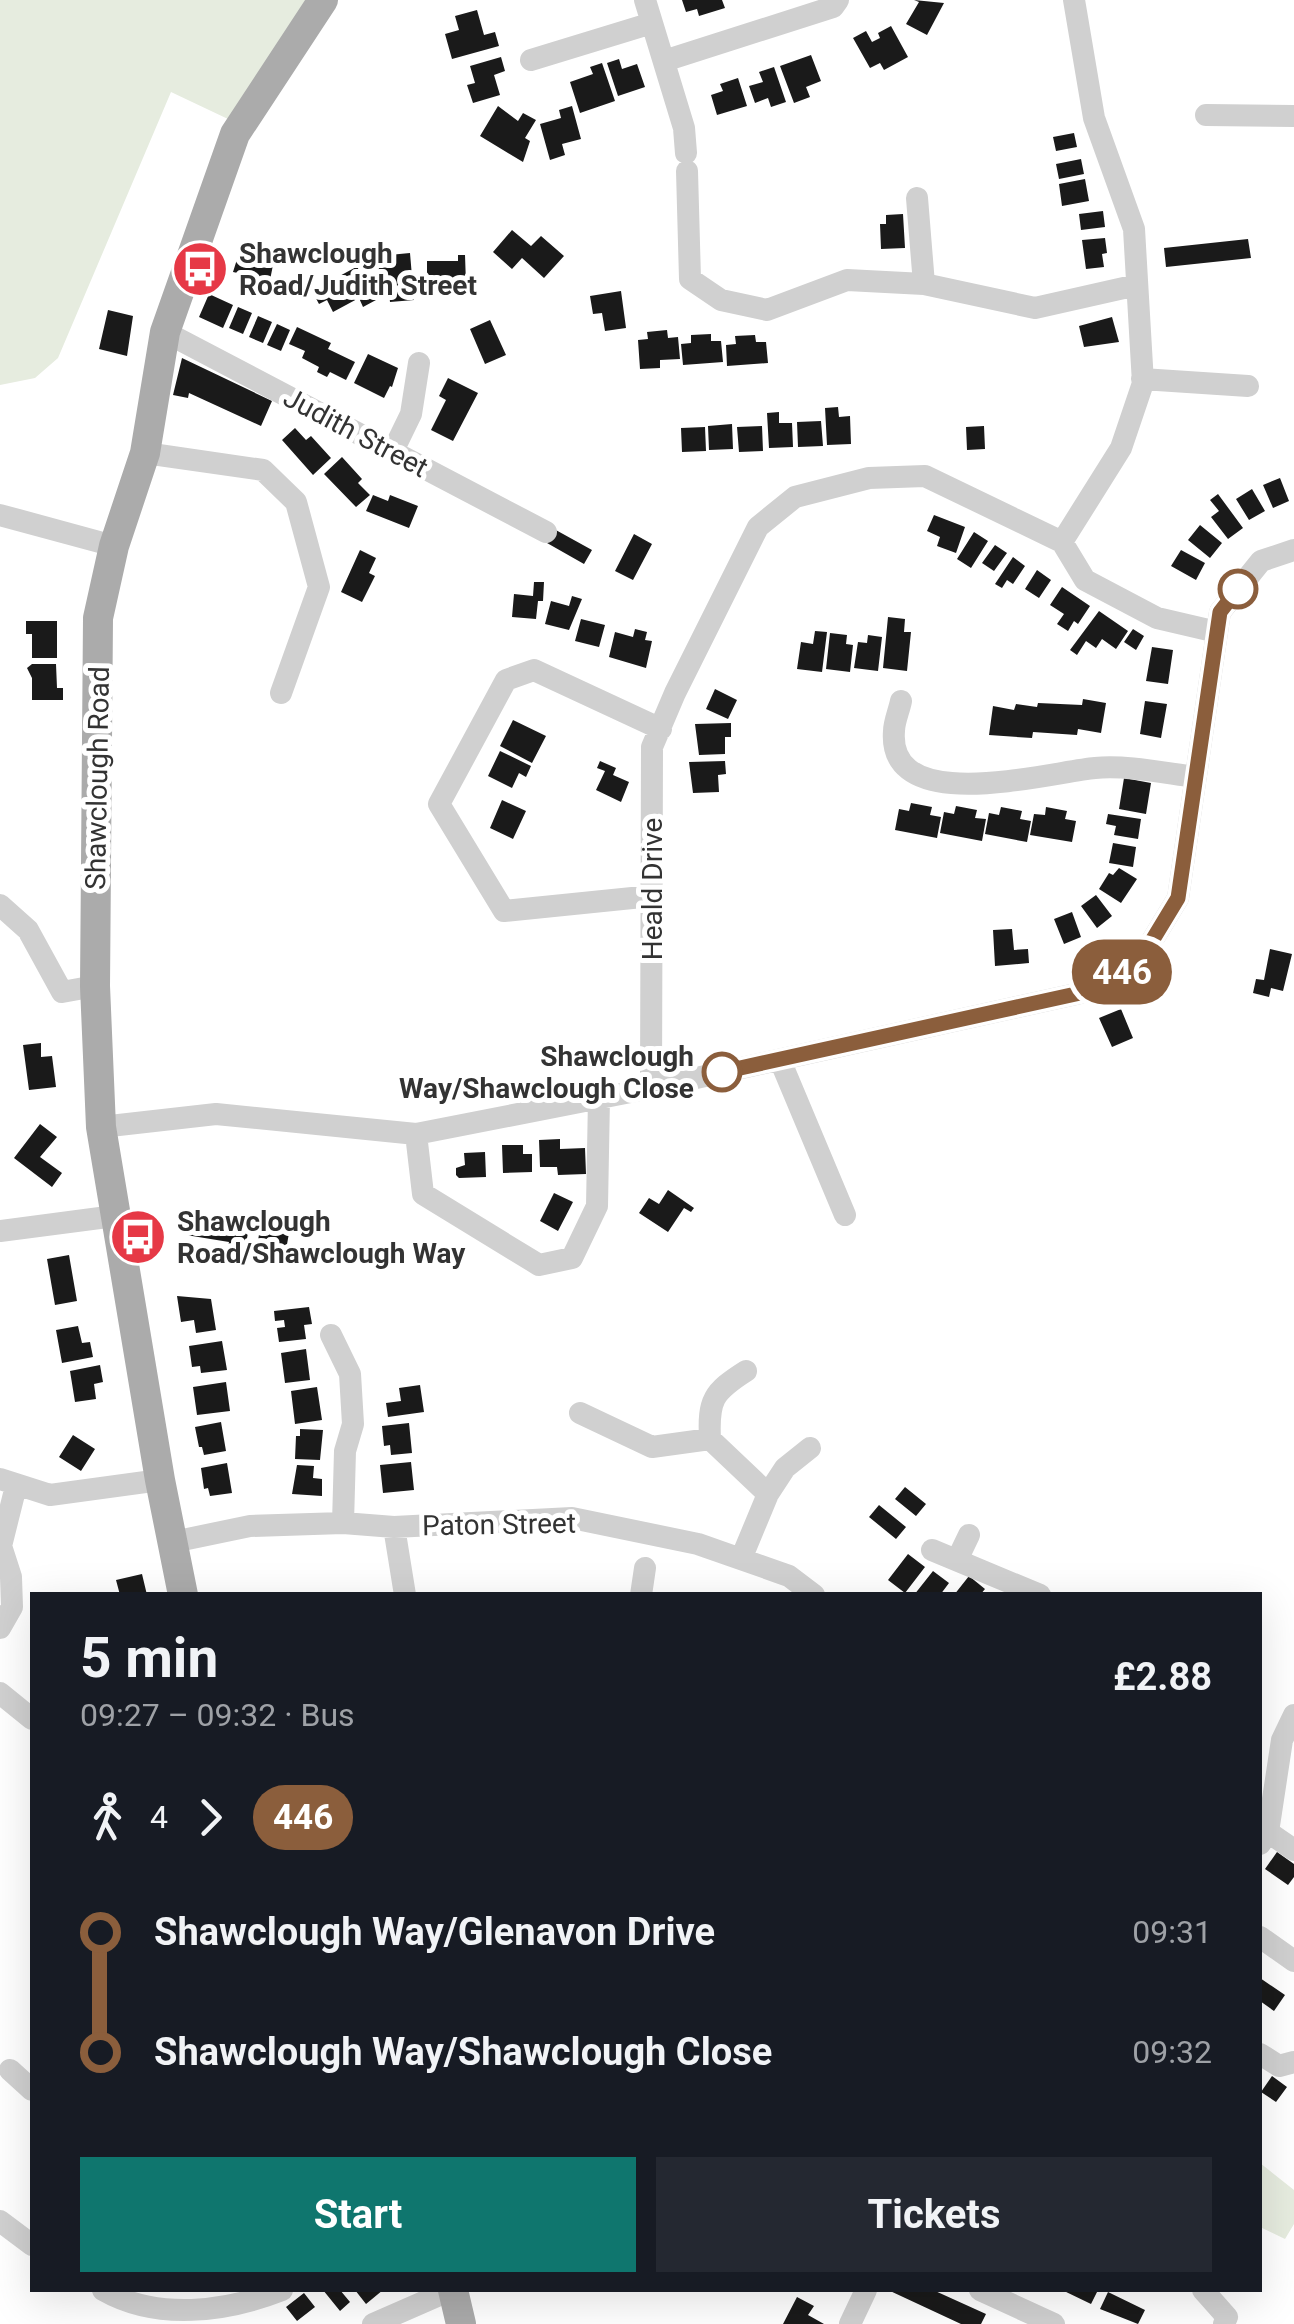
<!DOCTYPE html>
<html lang="en">
<head>
<meta charset="utf-8">
<style>
  :root { --surface:#171b24; --page:#242831; --text:#f1f3f6; --muted:#9ea1a6; --accent:#0f766e }
  body { margin:0; font-family:Roboto,sans-serif; background:var(--page); color:var(--text); height:100vh; display:flex; flex-direction:column; font-size:38px; white-space:nowrap }
  * { box-sizing:border-box; margin:0 }
  p { font-size:32px; color:var(--muted) }
  .icon { flex:none; width:55px; height:55px; fill:none; stroke:currentColor; stroke-width:2; stroke-linecap:round; stroke-linejoin:round }
  .map { position:relative; flex:1; overflow:hidden }
  .details { position:absolute; left:30px; top:1592px; width:1232px; height:700px; display:flex; flex-direction:column; background:var(--surface); border-radius:0px; box-shadow:0 10px 40px #0002 }
  .details>* { flex:none }
  .badge { padding:0 20px; border-radius:32px; font-size:35px; line-height:65px }
  .map>.badge { position:absolute; translate:-50% -50%; box-shadow:0 0 0 5px #fff }
  .legs { display:flex; align-items:center; gap:15px; height:110px; padding:0 50px; font-size:32px }
  .legs p { margin-inline-start:auto }
  .overview { display:flex; align-items:center; justify-content:space-between; height:170px; padding:0 50px }
  h1 { font-size:55px; font-weight:700; line-height:75px }
  .primary-button { display:flex; gap:20px; margin-top:auto; padding:20px 50px }
  .primary-button a { flex:1; height:115px; border-radius:0px; background:var(--accent); color:#fff; font-size:40px; font-weight:700; line-height:115px; text-align:center }
  .primary-button a+a { background:var(--page); color:var(--text) }
  ul { padding:0 50px; list-style:none }
  li { display:flex; align-items:center; gap:35px; height:120px; font-size:38px }
  li i { display:grid; place-items:center; width:15px; height:100%; margin:0 12px; background:currentColor }
  li i::after { content:''; width:25px; height:25px; margin:-12px; border:8px solid; border-radius:50%; background:var(--surface) }
  li p { margin-inline-start:auto }
  li:first-child i { background:linear-gradient(#0000 50%,currentColor 0) }
  li:last-child i { background:linear-gradient(currentColor 50%,#0000 0) }
  .map>svg:first-child { display:block }
  .green { fill:#e6ecdf }
  .building { fill:#1a1a1a }
  .lines { fill:none; stroke-linecap:round; stroke-linejoin:round }
  .minor { stroke:#d0d0d0; stroke-width:22 }
  .major { stroke:#ababab; stroke-width:30 }
  .line-1-casing { stroke:#fff; stroke-width:22 }
  .line-1 { stroke:#8b5e3c; stroke-width:15 }
  .stop-1-dot { fill:#fff; stroke:#8b5e3c; stroke-width:5 }
  .labels { text-anchor:middle; stroke-width:10; stroke-linejoin:round; paint-order:stroke }
  .poi-label { font-size:28px; font-weight:bold; fill:#333; stroke:#fff; text-anchor:start }
  .street-label { font-size:28px; fill:#333; stroke:#fff }
  .stop-label { font-size:28px; font-weight:bold; fill:#333; stroke:#fff; text-anchor:end }
</style>
</head>
<body>
<div class="map">
<svg width="1294" height="2324" viewBox="0 0 1294 2324">
  <rect width="100%" height="100%" fill="#fff"/>
  <path class="green" d="M0,0H307L228,119L171,92L58,358L35,378L0,385Z
    M1260,2163L1294,2190V2224L1285,2239L1260,2227Z"/>
  <path class="building" d="M682,0H722L725,8L699,16L697,9L686,12Z
    M914,0L944,3L927,35L906,24L919,2Z
    M477,10L484,35L495,32L499,46L452,59L445,34L459,30L455,16Z
    M891,26L908,57L884,70L880,63L870,68L853,38L866,31L872,42L880,38L878,33Z
    M811,55L821,81L806,87L810,97L794,103L780,66Z
    M501,57L505,71L494,75L500,95L473,103L467,85L475,83L470,66Z
    M619,59L622,69L637,64L645,87L618,96L607,63Z
    M602,63L615,101L580,113L570,82L593,74L590,67Z
    M774,67L786,102L771,107L768,98L755,103L749,86L763,82L759,72Z
    M738,78L747,106L717,115L711,95L723,91L720,84Z
    M498,106L518,121L523,113L536,120L525,138L530,141L523,162L480,136Z
    M572,106L581,139L562,144L565,155L550,160L540,124L561,118L559,110Z
    M1074,133L1077,147L1056,151L1053,137Z
    M1081,159L1084,174L1059,179L1056,164Z
    M1085,179L1089,201L1062,206L1059,184Z
    M1103,211L1105,227L1081,230L1079,214Z
    M903,214L905,248L881,249L880,224H886V215Z
    M512,230L531,246L541,236L564,256L544,278L522,258L512,269L493,252Z
    M1105,238L1107,253L1102,254L1104,267L1086,269L1082,240Z
    M1248,239L1251,258L1166,267L1164,248Z
    M239,253L274,260L270,280L233,272Z
    M410,253L414,300L390,302L387,273L370,275L368,257Z
    M458,255H465L466,284L427,285V261H458Z
    M358,266L376,300L363,307L359,298L333,312L327,300L319,304L312,291Z
    M621,291L626,328L605,331L602,313L593,314L590,296Z
    M209,294L233,305L223,328L199,317Z
    M238,307L252,313L243,334L229,328Z
    M108,310L133,316L127,356L99,349Z
    M258,316L272,322L263,343L249,337Z
    M1112,317L1119,342L1084,347L1079,326Z
    M490,320L506,355L485,364L470,329Z
    M277,324L290,330L281,351L267,345Z
    M297,327L331,343L328,349L355,362L346,380L330,372L327,377L317,372L319,367L302,358L305,351L289,344Z
    M667,330L668,338L678,337L680,359L660,360V368L640,369L638,340L648,339L647,332Z
    M711,334V341H721L723,362L683,365L681,344L691,343V335Z
    M755,335L756,342H766L768,363L727,366L726,345L736,344L735,336Z
    M368,354L398,368L392,387L390,386L384,398L354,383Z
    M182,358L272,401L261,426L189,393L188,398L173,395Z
    M448,378L478,393L453,441L431,430L446,400L439,396Z
    M838,407L839,417L850,416L851,444L827,445L825,408Z
    M779,412V423H792L793,447L769,448L767,413Z
    M821,421L823,446L798,447L797,422Z
    M732,424L733,449L709,450L708,426Z
    M762,426L763,451L739,452L737,427Z
    M984,426L985,449L967,450L966,427Z
    M705,427L706,451L682,452L681,428Z
    M295,428L306,440L311,436L331,458L313,475L282,440Z
    M342,457L362,479L358,483L370,495L356,507L324,474Z
    M1280,478L1289,501L1273,508L1263,485Z
    M1252,489L1265,511L1249,520L1236,499Z
    M1218,494L1243,528L1228,539L1211,517L1219,511L1210,500Z
    M373,495L388,501L390,495L418,506L409,528L366,511Z
    M934,515L965,527L956,553L937,546L940,537L927,531Z
    M1200,525L1222,543L1210,558L1188,540Z
    M554,529L592,550L584,564L547,543Z
    M974,532L988,541L971,568L957,559Z
    M634,534L652,544L633,580L615,571Z
    M995,545L1007,553L994,571L982,563Z
    M360,550L376,558L369,573L375,576L362,602L341,592Z
    M1181,550L1205,563L1196,580L1171,566Z
    M1013,557L1025,566L1013,584L1007,580L1002,588L995,584Z
    M1037,570L1051,580L1039,598L1025,589Z
    M534,582H544L543,601H538L536,619L512,617L514,594L533,596Z
    M1062,587L1090,606L1078,624L1074,621L1068,631L1057,624L1064,614L1050,605Z
    M572,596L582,599L569,630L545,624L551,601L569,606Z
    M1099,611L1128,631L1116,649L1102,639L1096,648L1086,641L1077,655L1070,650Z
    M888,617L905,619L904,632H911L907,671L883,668Z
    M581,619L605,625L599,647L575,641Z
    M26,621H57V658H32V634H26Z
    M635,629L647,632L645,640L652,641L646,668L609,657L615,632L633,637Z
    M1133,629L1144,636L1136,650L1124,642Z
    M815,631L827,632L822,672L797,669L801,642L813,644Z
    M830,633L847,635L846,644L853,645L850,672L826,669Z
    M868,635L882,637L878,671L854,668L858,642L867,643Z
    M1152,647L1173,650L1168,684L1146,681Z
    M32,664H56L57,688H63V700H32V678L27,668Z
    M715,689L737,700L728,719L706,709Z
    M1083,699L1106,703L1101,733L1078,729L1077,735L1033,732L1032,738L989,735L993,706L1014,710L1016,704L1037,707L1038,703L1082,705Z
    M1145,701L1167,704L1161,738L1140,734Z
    M513,720L546,736L532,763L500,746Z
    M731,723V737H725V754L699,755L695,724Z
    M500,751L531,766L526,777L519,773L512,788L488,776Z
    M600,761L616,768L613,775L629,782L621,802L596,790L605,771L597,768Z
    M725,761L726,774L718,775L719,792L693,793L689,762Z
    M1124,778L1151,783L1146,814L1119,809Z
    M502,800L526,811L513,839L490,828Z
    M911,803L932,807L930,815L941,817L937,838L895,830L899,809L909,811Z
    M956,806L977,810L975,818L986,819L982,841L940,833L944,812L954,814Z
    M1001,807L1022,811L1020,819L1031,821L1027,842L985,834L989,813L999,815Z
    M1046,807L1067,811L1065,819L1076,821L1072,842L1030,835L1034,814L1045,815Z
    M1108,814L1141,819L1138,839L1114,835L1116,826L1106,824Z
    M1113,843L1136,847L1133,867L1109,863Z
    M1119,868L1137,879L1121,903L1099,889L1109,873L1113,875Z
    M1096,895L1112,916L1097,928L1081,906Z
    M1072,912L1081,937L1064,944L1054,919Z
    M1012,929L1014,950L1028,949L1029,963L995,966L993,930Z
    M1270,949L1292,954L1283,991L1271,988L1269,997L1253,993L1256,979L1264,980Z
    M1121,1009L1133,1038L1112,1047L1099,1018Z
    M41,1043V1057L52,1056L56,1087L29,1090L23,1045Z
    M40,1124L57,1137L40,1157L62,1173L52,1187L14,1158Z
    M560,1139V1149L585,1148L586,1174L558,1175L557,1167H540L539,1140Z
    M502,1145H523V1154H532V1172L503,1173Z
    M485,1152L486,1177L459,1178L456,1175V1168L465,1165L464,1153Z
    M668,1190L694,1208L691,1212L684,1208L668,1232L639,1213L649,1198L659,1204Z
    M554,1193L573,1202L558,1231L540,1221Z
    M183,1216L249,1227L244,1255L227,1252L229,1242L180,1234Z
    M260,1229L289,1233L286,1250L257,1246Z
    M69,1255L77,1301L55,1305L47,1259Z
    M177,1296L211,1299L216,1330L196,1333L194,1320L181,1322Z
    M309,1307L312,1324L304,1325L306,1339L279,1342L277,1328L285,1327L284,1320L275,1321L274,1311Z
    M78,1326L82,1343L90,1342L93,1357L62,1363L56,1330Z
    M222,1341L227,1370L201,1373L200,1366L192,1367L189,1346Z
    M306,1349L310,1380L285,1383L281,1353Z
    M100,1365L103,1382L94,1384L96,1399L75,1402L70,1371Z
    M226,1382L230,1411L197,1415L193,1387Z
    M420,1385L424,1412L388,1417L386,1403L401,1401L399,1388Z
    M317,1387L322,1420L295,1424L291,1391Z
    M221,1422L226,1451L204,1455L202,1447H199L195,1427Z
    M409,1423L412,1453L391,1455L390,1445L384,1446L382,1426Z
    M300,1429L323,1430L320,1460L295,1459L296,1436H300Z
    M73,1435L95,1449L81,1471L59,1457Z
    M411,1462L414,1490L383,1493L380,1465Z
    M227,1463L232,1493L210,1496L208,1488L204,1489L201,1468Z
    M297,1465L314,1466L313,1478L322,1479V1496L292,1494Z
    M905,1487L926,1504L916,1516L895,1499Z
    M879,1505L906,1527L896,1539L869,1517Z
    M908,1554L925,1567L905,1593L888,1580Z
    M933,1571L949,1583L940,1595H914Z
    M142,1574L147,1595H120L116,1580Z
    M969,1576L985,1589L980,1595H954Z
    M1277,1852L1294,1864V1877L1288,1885L1265,1869Z
    M1260,1978L1285,1995L1274,2011L1260,2001Z
    M1272,2076L1287,2087L1276,2102L1261,2092Z
    M323,2290H340L350,2302L340,2311Z
    M355,2290H383L366,2304Z
    M888,2290H933L986,2314L981,2324H961Z
    M1062,2290H1098L1091,2304Z
    M1108,2292L1145,2310L1138,2324L1100,2309Z
    M304,2293L315,2307L297,2321L286,2307Z
    M797,2297L814,2306L808,2315L824,2324H783Z"/>
  <g class="lines">
    <path class="minor" d="M645,0L684,128L686,153
      M531,60L652,23
      M664,61L833,7L838,0
      M1206,115L1294,116
      M687,171L690,279L721,300L767,310L847,280L924,284L1035,308L1137,285
      M917,198L924,284
      M165,332L546,532
      M1142,379L1248,386
      M393,451L411,414L419,363
      M145,453L263,470L296,502L319,587L281,693
      M0,515L114,546
      M1062,542L1121,448L1143,383L1134,229L1094,118L1074,0
      M901,701C899,711 894,722 894,731C887,818 1049,772 1095,768C1127,765 1164,773 1196,777
      M652,896L504,911L439,804L506,680L534,670L661,729
      M0,905L28,930L62,992L95,986
      M780,1060L845,1215
      M651,1088L652,747L675,693L758,527L795,497L869,478L925,476L1062,542L1085,580L1157,618L1217,632
      M101,1127L216,1114L416,1134L651,1088L1094,990L1141,959L1178,898L1220,612L1261,561L1294,550
      M416,1134L423,1194L539,1265L572,1258L597,1206L599,1098
      M0,1231L115,1216
      M331,1335L350,1374L353,1424L345,1451L343,1523
      M580,1413L652,1447L710,1439L768,1494L741,1559
      M710,1439C708,1400 713,1392 746,1371
      M0,1479L50,1495L160,1480
      M768,1494L785,1468L810,1448
      M394,1527L405,1595
      M173,1542L250,1526L343,1523L394,1527L572,1518L698,1544L789,1576L814,1595
      M932,1550L1040,1595
      M957,1560L969,1535
      M641,1595L645,1568
      M0,1628L12,1607L11,1577L1,1546L16,1486
      M0,1693L32,1719
      M1268,1832L1294,1850
      M1260,1844L1268,1832L1282,1740L1294,1715
      M1260,1937L1294,1961
      M1260,2054L1279,2066L1294,2062
      M10,2070L32,2090
      M0,2221L32,2245
      M103,2290C157,2321 226,2312 282,2290
      M980,2290L1054,2324
      M1203,2290L1227,2317L1224,2324
      M373,2324L451,2290
      M850,2324L866,2290"/>
    <path class="major" d="M183,1595L160,1480L101,1127L95,986L98,618L114,546L145,453L165,332L235,134L323,0
      M453,2290L461,2324"/>
  </g>
  <g class="lines">
    <g class="line-1-casing">
      <path id="line-1" d="M722,1072L1094,990L1141,959L1178,898L1220,612L1238,589"/>
    </g>
    <use href="#line-1" class="line-1"/>
  </g>
  <defs>
    <g id="bus-disc" transform="scale(2.875)"><circle r="9.5" fill="#e63946" stroke="#fff"/><path d="M-5-6H5V4H4V6H2V4H-2V6H-4V4H-5ZM-3.5-4V0h7V-4ZM-3.5 1.2v1.5H-2V1.2ZM2 1.2v1.5H3.5V1.2Z" fill="#fff"/></g>
  </defs>
  <g fill-rule="evenodd">
    <use href="#bus-disc" x="200" y="269"/>
    <use href="#bus-disc" x="138" y="1237"/>
  </g>
  <g class="stop-1-dot">
    <circle cx="1238" cy="589" r="18"/>
    <circle cx="722" cy="1072" r="18"/>
  </g>
  <g class="labels">
    <g class="poi-label">
      <text x="239" y="263">Shawclough<tspan x="239" dy="32">Road/Judith Street</tspan></text>
      <text x="177" y="1231">Shawclough<tspan x="177" dy="32">Road/Shawclough Way</tspan></text>
    </g>
    <g class="street-label">
      <text transform="translate(356 432) rotate(28)" y="10">Judith Street</text>
      <text transform="translate(97 778) rotate(-89)" y="10">Shawclough Road</text>
      <text transform="translate(652 889) rotate(-90)" y="10">Heald Drive</text>
      <text transform="translate(499 1524) rotate(-1)" y="10">Paton Street</text>
    </g>
    <g class="stop-label">
      <text x="694" y="1066">Shawclough<tspan x="694" dy="32">Way/Shawclough Close</tspan></text>
    </g>
  </g>
</svg>
<b class="badge" style="left:1122px;top:972px;background:#8b5e3c;color:#fff">446</b>
<section class="details">
<div class="overview"><div><h1>5 min</h1><p>09:27 – 09:32 · Bus</p></div><b>£2.88</b></div>
<div class="legs"><svg class="icon" aria-label="walk" viewBox="0 0 24 24"><circle cx="13" cy="4" r="2"/><path d="M13 8l-2 6 4 7M11 14l-3 7M7 12l3-4h3l4 4"/></svg>4<svg class="icon" aria-label="forward" viewBox="0 0 24 24"><path d="M9 5l7 7-7 7"/></svg><b class="badge" style="background:#8b5e3c;color:#fff">446</b></div>
<ul>
<li><i style="color:#8b5e3c"></i><b>Shawclough Way/Glenavon Drive</b><p>09:31</p></li>
<li><i style="color:#8b5e3c"></i><b>Shawclough Way/Shawclough Close</b><p>09:32</p></li>
</ul>
<div class="primary-button"><a>Start</a><a>Tickets</a></div>
</section>
</div>
</body>
</html>
